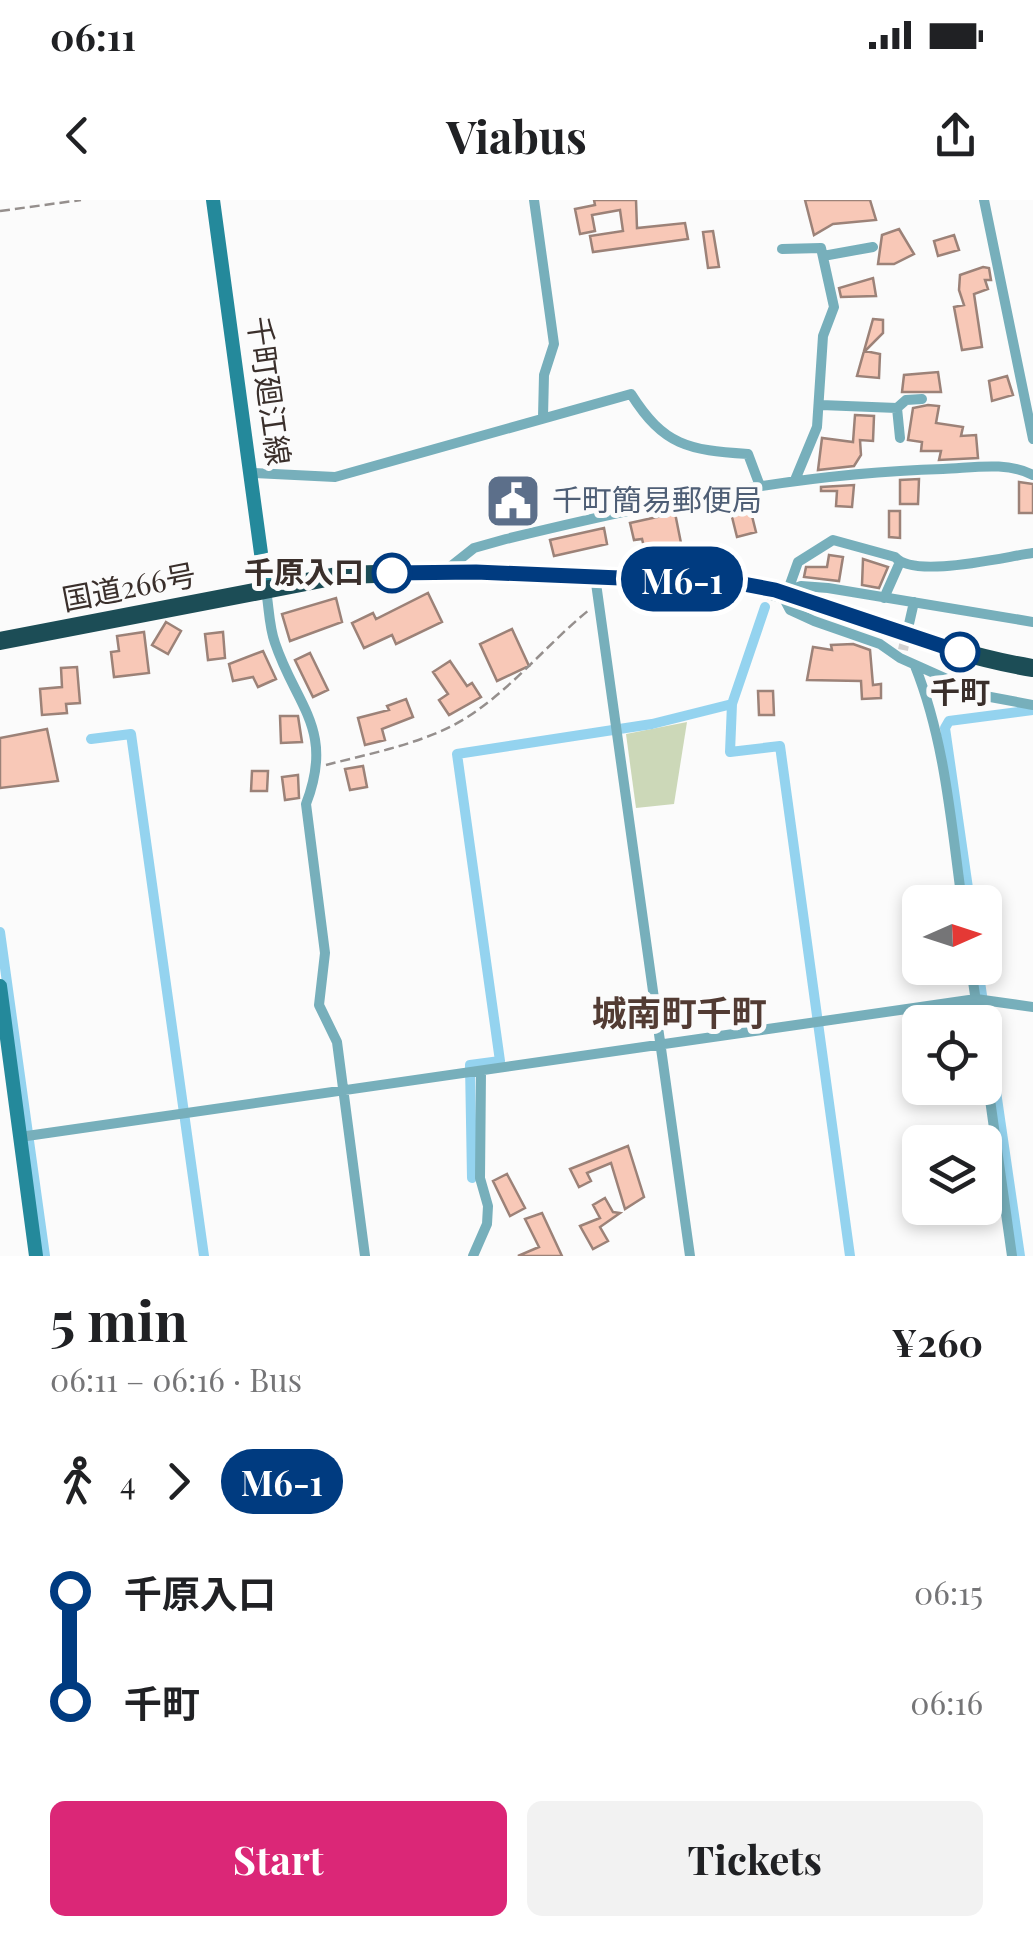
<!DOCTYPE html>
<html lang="en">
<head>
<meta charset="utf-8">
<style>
  :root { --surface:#fff; --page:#f2f2f2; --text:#202124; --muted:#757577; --accent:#db2777 }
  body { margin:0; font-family:"Playfair Display","Noto Sans JP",serif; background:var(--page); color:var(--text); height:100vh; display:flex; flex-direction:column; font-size:38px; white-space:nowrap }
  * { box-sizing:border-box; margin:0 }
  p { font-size:32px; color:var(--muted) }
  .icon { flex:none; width:55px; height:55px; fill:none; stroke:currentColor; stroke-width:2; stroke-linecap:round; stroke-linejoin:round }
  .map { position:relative; height:1056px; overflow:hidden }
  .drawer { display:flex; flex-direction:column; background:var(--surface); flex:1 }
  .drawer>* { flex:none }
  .badge { padding:0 20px; border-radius:32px; font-size:35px; line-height:65px }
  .needle { width:65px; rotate:87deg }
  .fabs { position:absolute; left:902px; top:685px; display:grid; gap:20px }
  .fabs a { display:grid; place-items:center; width:100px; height:100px; border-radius:15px; background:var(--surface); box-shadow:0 5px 15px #0003; font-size:50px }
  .map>.badge { position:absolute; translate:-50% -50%; box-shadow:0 0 0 5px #fff }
  .legs { display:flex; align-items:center; gap:15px; height:110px; padding:0 50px; font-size:32px }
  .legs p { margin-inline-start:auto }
  .summary { display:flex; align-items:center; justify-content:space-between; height:170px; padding:0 50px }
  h1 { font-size:55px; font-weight:700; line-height:75px }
  .button { display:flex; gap:20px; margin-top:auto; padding:20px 50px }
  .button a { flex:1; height:115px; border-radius:15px; background:var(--accent); color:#fff; font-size:40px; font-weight:700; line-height:115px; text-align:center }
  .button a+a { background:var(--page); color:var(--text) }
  ul { padding:0 50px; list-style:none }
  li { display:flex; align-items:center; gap:35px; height:110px; font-size:38px }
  li i { display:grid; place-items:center; width:15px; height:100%; margin:0 12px; background:currentColor }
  li i::after { content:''; width:25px; height:25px; margin:-12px; border:8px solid; border-radius:50%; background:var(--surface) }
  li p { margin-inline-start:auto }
  li:first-child i { background:linear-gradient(#0000 50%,currentColor 0) }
  li:last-child i { background:linear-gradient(currentColor 50%,#0000 0) }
  .status { display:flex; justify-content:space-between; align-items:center; height:70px; padding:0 50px; background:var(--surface); direction:ltr }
  .status svg { height:28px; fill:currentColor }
  header { display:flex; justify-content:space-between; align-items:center; height:130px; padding:0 50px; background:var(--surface); font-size:45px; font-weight:700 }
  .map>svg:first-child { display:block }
  .green { fill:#ccd8b8 }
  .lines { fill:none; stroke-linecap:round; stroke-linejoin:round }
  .canal { stroke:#94d3ef; stroke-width:10 }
  .building { fill:#f8c8b7; stroke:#9c8278; stroke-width:2.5 }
  .street-tunnel { stroke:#d4d2d1; stroke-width:10; stroke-dasharray:10 5; stroke-linecap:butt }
  .path { stroke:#958f8d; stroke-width:2.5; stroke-dasharray:10 5; stroke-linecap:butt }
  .street { stroke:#77afbb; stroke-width:10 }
  .secondary { stroke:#24899b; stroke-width:14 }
  .highway { stroke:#1c4d56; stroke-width:18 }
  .line-1-casing { stroke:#fff; stroke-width:22 }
  .line-1 { stroke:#003b80; stroke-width:15 }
  .stop-1-dot { fill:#fff; stroke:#003b80; stroke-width:5 }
  .labels { text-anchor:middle; stroke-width:10; stroke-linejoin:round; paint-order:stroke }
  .street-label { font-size:30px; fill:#3a2f2b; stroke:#fbfbfb }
  .service-label { font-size:30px; fill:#4e5e75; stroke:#fbfbfb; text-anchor:start }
  .stop-label { font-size:30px; font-weight:bold; fill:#3a2f2b; stroke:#fbfbfb; text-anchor:end }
  .quarter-label { font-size:35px; font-weight:bold; fill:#523b33; stroke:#fbfbfb }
</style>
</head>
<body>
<div class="status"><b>06:11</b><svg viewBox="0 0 49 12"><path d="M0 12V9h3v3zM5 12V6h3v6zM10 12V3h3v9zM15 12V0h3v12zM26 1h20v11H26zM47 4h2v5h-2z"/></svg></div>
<header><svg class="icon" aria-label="back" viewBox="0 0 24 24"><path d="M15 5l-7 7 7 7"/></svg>Viabus<svg class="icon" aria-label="share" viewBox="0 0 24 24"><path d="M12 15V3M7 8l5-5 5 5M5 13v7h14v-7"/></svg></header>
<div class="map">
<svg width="1033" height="1056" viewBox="0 0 1033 1056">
  <rect width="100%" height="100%" fill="#fbfbfb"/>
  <path class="green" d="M687,522L674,604L636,608L626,534Z"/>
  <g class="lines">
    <path class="canal" d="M765,407L732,504L730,552L780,546L850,1056
      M91,539L131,534L204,1056
      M970,702L945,528L949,521L1033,510
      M0,732L45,1056
      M978,768L1020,1056
      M472,978L470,865L500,861L457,554L652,524L732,504"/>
  </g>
  <path class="building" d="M594,0H636L637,28L685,23L688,39L593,52L590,36L623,31L620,10L592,15L595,31L580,34L575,9L595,5Z
    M805,0H870L876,20L833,24L814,35Z
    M899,29L914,54L894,64H878L882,35Z
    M713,31L719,67L708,68L703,32Z
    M954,35L959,50L938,56L934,41Z
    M983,67L989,68L991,80H985L988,89L974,94L982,147L962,150L954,107L964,105L959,90L960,75Z
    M873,78L876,96L841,97L839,88Z
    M873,119L883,120V133L865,151L880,154L879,178L857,176Z
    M938,172L941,192H902L904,175Z
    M1007,176L1013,195L992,201L989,181Z
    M928,205L939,206L936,223L963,227L961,236L976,235L978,258L939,260L941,251H921L922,242L908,240L913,208Z
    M855,215L874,216L873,241L860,240L861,255L854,266L818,270L822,238L853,242Z
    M919,279L918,304H900V280Z
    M1019,282L1033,284V313H1019Z
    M854,285L852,307L836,306L837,291H821V287Z
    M749,304L756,332L737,337L730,309Z
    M889,311H900V338L889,337Z
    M675,313L682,348L646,355L642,339L634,340L630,323Z
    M604,328L607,344L554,356L550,340Z
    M829,355L843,357L839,381L804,377L806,367H827Z
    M863,359L888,367L879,388L862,385Z
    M428,393L442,422L396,444L392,435L364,448L352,423L373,413L376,419Z
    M336,398L342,422L290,441L282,414Z
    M166,422L181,431L168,454L152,445Z
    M512,429L529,466L497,481L480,444Z
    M144,432L149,473L114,477L111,452L119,451L117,436Z
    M223,432L225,458L208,460L205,434Z
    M853,444L870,450L873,485L881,484V498L862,499L861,481L807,480L813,447L832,450L831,445Z
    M263,451L276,479L258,487L253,477L233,481L229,464Z
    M310,453L328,490L313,497L295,460Z
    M450,461L467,486L472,483L481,497L449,515L439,500L448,494L433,472Z
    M77,467L80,503L66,504L67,513L42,515L40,489L62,487L61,468Z
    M758,491H773L774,515H759Z
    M406,499L413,517L382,529L385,540L365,545L358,518L389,510L387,506Z
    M280,516H298L302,542L281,543Z
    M47,529L58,581L0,588V538Z
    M363,566L367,587L350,590L345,569Z
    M252,571H268L267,591H251Z
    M298,575L299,598L285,600L282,577Z
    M628,946L644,997L625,1009L611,963L587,973L591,981L579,987L570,969Z
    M507,974L525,1008L510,1016L493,981Z
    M605,998L613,1012L620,1013L600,1027L608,1041L593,1049L580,1026L600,1018L593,1005Z
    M542,1013L562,1056H518L539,1047L525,1019Z"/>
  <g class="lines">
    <path class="street-tunnel" d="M903,450L907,430"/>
    <path class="path" d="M0,11L81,0
      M326,565C372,553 426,543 466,518C513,488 547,444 589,410"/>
    <path class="street" d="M534,0L554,144L544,175L543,217
      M984,0L1033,239
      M782,49L821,48L834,107L823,136L817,227L795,280
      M823,56L873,47
      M821,205L897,208L900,238
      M897,208L906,200L922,199
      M252,273L335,277L631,194C664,246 688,250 748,254L760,286
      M445,371L474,348L506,339C650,304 794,273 943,269C972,268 1006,261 1033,275
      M595,376L690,1056
      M266,390C269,407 269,427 275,443C296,506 335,529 306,604L325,753L319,805L337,842L365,1056
      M788,390L798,362L833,340L895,357C914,379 1003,357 1033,353
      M884,398L900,362
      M1033,422L828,388L801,386L781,393L790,410L814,421L880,444L900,458L985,496L1033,505
      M909,424L914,402
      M915,466C945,541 951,622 962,702
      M971,768L979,822
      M985,864L1012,1056
      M20,937L976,799L1033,807
      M473,1056L487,1024L488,1006L480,978L481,872"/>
    <path class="secondary" d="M213,0L266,390
      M0,786L36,1056"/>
    <path class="highway" d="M0,441L342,375L476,371L738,383C839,404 931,452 1033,468"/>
  </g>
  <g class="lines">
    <g class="line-1-casing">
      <path id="line-1" d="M392,373L476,372L738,383L775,390L960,452"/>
    </g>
    <use href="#line-1" class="line-1"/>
  </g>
  <defs>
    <g id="civic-square" transform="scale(2.875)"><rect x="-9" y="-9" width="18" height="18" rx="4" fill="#5c6f8a" stroke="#fbfbfb"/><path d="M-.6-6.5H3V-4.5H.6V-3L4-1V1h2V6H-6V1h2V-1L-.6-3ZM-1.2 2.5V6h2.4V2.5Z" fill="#fff"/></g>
  </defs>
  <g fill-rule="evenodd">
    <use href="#civic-square" x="513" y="301"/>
  </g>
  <g class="stop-1-dot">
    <circle cx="392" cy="373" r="18"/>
    <circle cx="960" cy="452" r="18"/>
  </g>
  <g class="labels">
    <g class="street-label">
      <text transform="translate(268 191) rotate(82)" y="10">千町廻江線</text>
      <text transform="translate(129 388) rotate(-11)" y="10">国道266号</text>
    </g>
    <g class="service-label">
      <text x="552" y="311">千町簡易郵便局</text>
    </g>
    <g class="stop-label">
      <text x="364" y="383">千原入口</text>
      <text x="960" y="503" text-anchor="middle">千町</text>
    </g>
    <g class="quarter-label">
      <text x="679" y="826">城南町千町</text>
    </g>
  </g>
</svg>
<div class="fabs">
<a><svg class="needle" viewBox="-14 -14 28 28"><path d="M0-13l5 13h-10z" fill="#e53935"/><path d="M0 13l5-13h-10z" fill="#757577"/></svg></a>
<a><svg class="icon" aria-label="locate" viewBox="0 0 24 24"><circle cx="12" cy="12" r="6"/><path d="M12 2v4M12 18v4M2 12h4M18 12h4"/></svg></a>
<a><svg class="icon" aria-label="layers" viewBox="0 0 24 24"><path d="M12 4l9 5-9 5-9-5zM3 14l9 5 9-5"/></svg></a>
</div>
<b class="badge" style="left:682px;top:379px;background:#003b80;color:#fff">M6-1</b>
</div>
<section class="drawer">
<div class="summary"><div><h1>5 min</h1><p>06:11 – 06:16 · Bus</p></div><b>¥260</b></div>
<div class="legs"><svg class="icon" aria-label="walk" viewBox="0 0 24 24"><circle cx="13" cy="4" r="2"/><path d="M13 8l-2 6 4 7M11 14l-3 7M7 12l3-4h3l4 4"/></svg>4<svg class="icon" aria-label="forward" viewBox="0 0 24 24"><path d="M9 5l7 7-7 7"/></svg><b class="badge" style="background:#003b80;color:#fff">M6-1</b></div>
<ul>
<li><i style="color:#003b80"></i><b>千原入口</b><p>06:15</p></li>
<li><i style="color:#003b80"></i><b>千町</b><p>06:16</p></li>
</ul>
<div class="button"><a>Start</a><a>Tickets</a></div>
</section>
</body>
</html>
